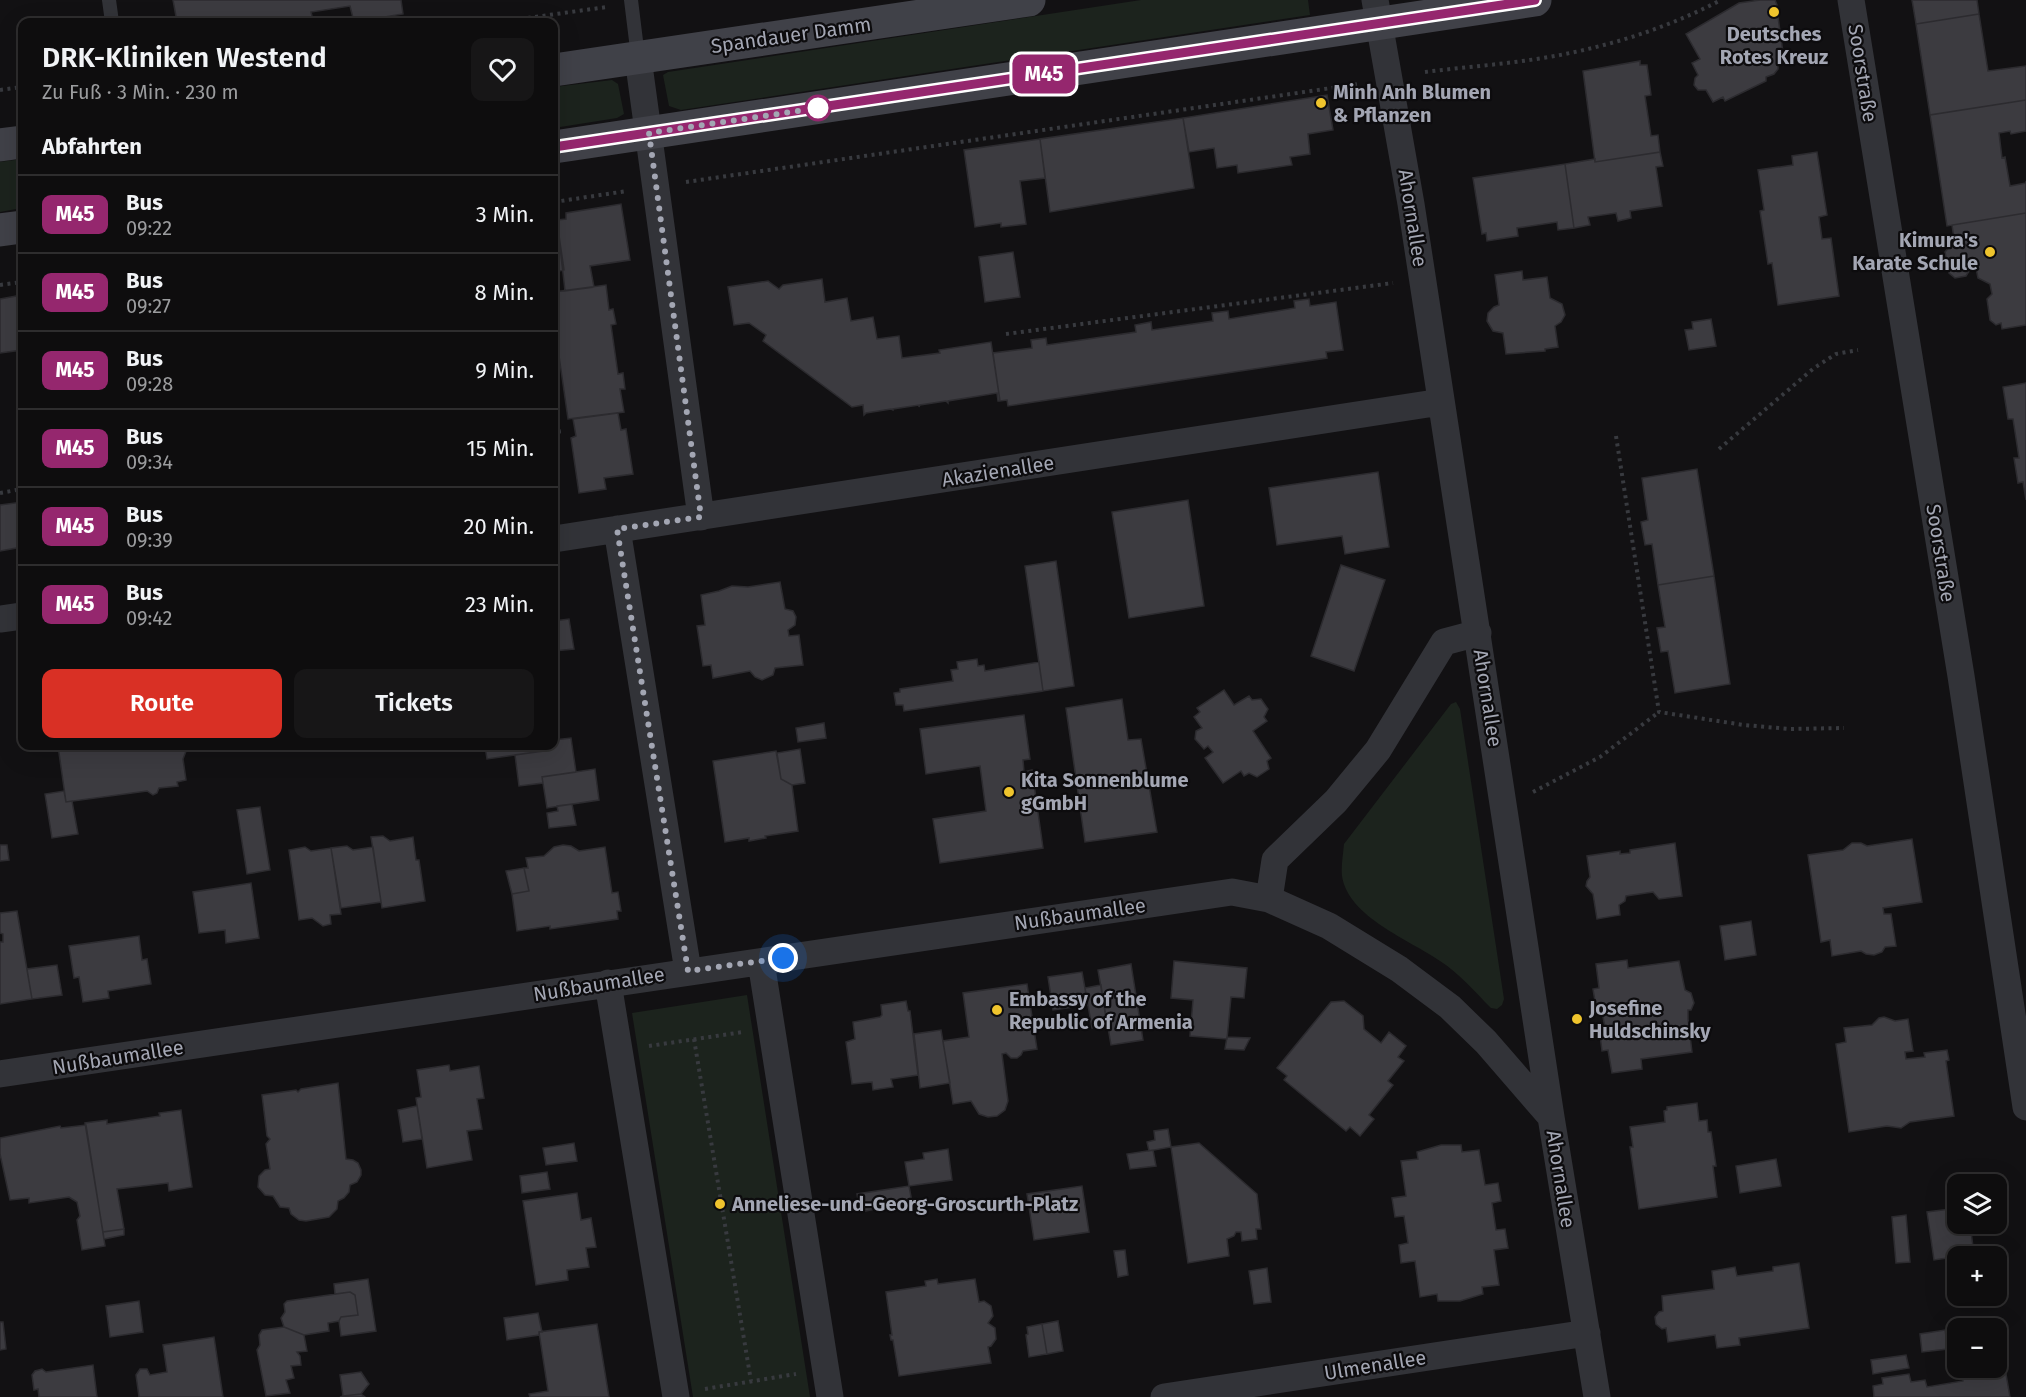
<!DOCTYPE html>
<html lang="de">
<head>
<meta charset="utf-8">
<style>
  :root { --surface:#0e0d0e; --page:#171617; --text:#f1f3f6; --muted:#9b9c9e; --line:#2e2d2e; --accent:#d93025 }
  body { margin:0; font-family:"Fira Sans",sans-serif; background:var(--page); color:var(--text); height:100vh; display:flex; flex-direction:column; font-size:22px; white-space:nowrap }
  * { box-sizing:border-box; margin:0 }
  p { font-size:20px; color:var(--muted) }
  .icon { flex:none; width:33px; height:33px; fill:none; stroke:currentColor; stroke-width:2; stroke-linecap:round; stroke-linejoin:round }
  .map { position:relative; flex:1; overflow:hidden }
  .side { position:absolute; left:18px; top:18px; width:540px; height:732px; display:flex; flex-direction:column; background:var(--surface); border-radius:12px; box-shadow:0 6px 24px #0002,0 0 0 2px var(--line) }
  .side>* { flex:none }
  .badge { padding:0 12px; border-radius:9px; font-size:21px; line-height:39px }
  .fabs { position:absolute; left:1947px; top:1174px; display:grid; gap:12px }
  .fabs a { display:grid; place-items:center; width:60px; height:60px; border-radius:12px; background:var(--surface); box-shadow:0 6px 24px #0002,0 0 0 2px var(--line); font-size:30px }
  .you { position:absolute; width:30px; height:30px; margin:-15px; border:4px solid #fff; border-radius:50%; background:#1a73e8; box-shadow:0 0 0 9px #1a73e833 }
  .map>.badge { position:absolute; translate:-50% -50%; box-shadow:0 0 0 3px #fff }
  h2 { padding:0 24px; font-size:22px; line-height:54px }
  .round { display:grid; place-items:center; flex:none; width:63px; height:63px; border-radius:12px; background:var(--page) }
  .headline { display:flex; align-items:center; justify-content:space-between; height:102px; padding:0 24px }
  h1 { font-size:28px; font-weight:600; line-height:45px }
  .primary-button { display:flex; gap:12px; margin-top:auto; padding:12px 24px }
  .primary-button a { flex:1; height:69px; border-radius:12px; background:var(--accent); color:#fff; font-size:24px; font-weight:600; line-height:69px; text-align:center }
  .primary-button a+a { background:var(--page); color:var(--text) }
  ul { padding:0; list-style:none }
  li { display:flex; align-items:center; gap:18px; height:78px; padding:0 24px; border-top:2px solid var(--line) }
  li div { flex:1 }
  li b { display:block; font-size:22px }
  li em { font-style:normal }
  li .badge { min-width:66px; font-weight:700; text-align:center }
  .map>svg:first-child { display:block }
  .green { fill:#1c231d }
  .building { fill:#3c3b40; stroke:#2c2b2f; stroke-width:1.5 }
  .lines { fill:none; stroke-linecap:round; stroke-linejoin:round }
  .path { stroke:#383a3f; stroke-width:4; stroke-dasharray:3 4.5; stroke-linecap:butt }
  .service { stroke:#323338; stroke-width:14 }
  .minor { stroke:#323338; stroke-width:27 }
  .secondary { stroke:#404148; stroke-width:33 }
  .line-casing { stroke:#fff; stroke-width:14 }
  .line { stroke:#95276e; stroke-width:9 }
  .walk { stroke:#a3a6b3; stroke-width:6; stroke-dasharray:0 10.8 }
  .poi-dot { fill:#efc42d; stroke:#0d0c0e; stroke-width:2 }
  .stop-dot { fill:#fff; stroke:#95276e; stroke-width:3 }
  .labels { text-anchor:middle; stroke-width:4.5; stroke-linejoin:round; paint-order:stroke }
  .poi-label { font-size:20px; font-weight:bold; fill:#a3a6b3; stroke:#0d0c0e; text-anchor:start }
  .street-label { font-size:20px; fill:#a3a6b3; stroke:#0d0c0e }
</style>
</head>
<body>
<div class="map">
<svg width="2026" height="1397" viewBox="0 0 2026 1397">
  <rect width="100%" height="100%" fill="#121113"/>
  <path class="green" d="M1141,0H1308L1310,15L681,110L669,106L663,75L668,72Z
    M612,80L618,84L624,114L617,118L554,128V87Z
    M22,159V208L0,212V162Z
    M1456,702L1460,709L1504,999L1502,1005L1497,1009L1491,1008C1475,992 1459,973 1440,961C1410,940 1348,917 1342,876C1341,866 1343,855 1344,844L1451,704Z
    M747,995L810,1397H693L632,1013Z"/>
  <path class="building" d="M173,0H401L403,14L354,22L350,6L311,12L312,16L306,22H269L267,19L245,22H177Z
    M1760,0H1775L1777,5L1773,7L1774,17H1778L1784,60L1778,61V69L1774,74L1766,77V81L1725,101L1723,97L1713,102L1706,90H1698L1694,85L1695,78L1698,75L1692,63L1700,59L1686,34L1739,3Z
    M1912,0H1977L1979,14L1916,24Z
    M1979,14L1988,71L2026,66V100L1930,115L1916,24Z
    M1640,61V65H1647L1651,95L1645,96L1651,136L1658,135L1660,152L1595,162L1583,71Z
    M1327,95L1333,130L1308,134L1310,154L1290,157L1292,165L1238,173L1237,165L1217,168L1214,148L1189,152L1183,118Z
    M2026,100V131L2011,134L2010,131L1999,133L2002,158L2005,157L2010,186L2026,183V181V213L1947,226L1930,115Z
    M1183,118L1194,188L1050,212L1040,139Z
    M1040,139L1045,178L1020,181L1026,224L1001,227V223L975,227L964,150Z
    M1660,152L1663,166L1656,167L1662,206L1630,211L1631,218L1618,221L1616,213L1588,217L1590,225L1574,228L1565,164L1595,159V162Z
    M1817,152L1827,215L1819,217L1822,239L1831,238L1839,296L1778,305L1772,263L1768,264L1760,211L1764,210L1758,170L1793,165L1792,156Z
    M1565,164L1574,228L1558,230L1557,222L1517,228L1518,236L1487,241L1486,233L1482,234L1473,178Z
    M621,204L630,260L590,266L594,287L565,291L557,220L566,219V213Z
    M2026,213V325L2002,329L2001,323L1996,325L1990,320L1987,299L1992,294L1990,284L1978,278L1976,268H1971L1966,276L1955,278L1949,273L1945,252L1950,246L1955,245L1952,225Z
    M556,215L564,270L554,272V216Z
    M1013,252L1020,297L985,302L979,257Z
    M1522,271L1523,280L1547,277L1550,298L1562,304L1565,315L1561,322L1555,326L1558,347L1545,349V351L1506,354L1503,333L1493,331L1487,321L1488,313L1494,307L1499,305L1495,275Z
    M822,279L825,302L847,298L851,321L873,317L877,339L899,336L902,358L940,353L939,350L991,342L1000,401H998L997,393L948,401V403L946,401L920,405L919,407V405L893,409V410L891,409L866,413L864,415L863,405L852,407L763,341L766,335L749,323L734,325L728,287L768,281L779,289L783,285Z
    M606,285L609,310L613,309L616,324L611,325L618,374L623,373L625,389H620L624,412L568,419L554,321V292Z
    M22,295V350L0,353V299Z
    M1309,299L1310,306L1336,302L1343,350L1326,352L1327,358L1008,406L1007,400L1000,401L993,353L1032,348L1031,340L1046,338L1047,345L1136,332L1135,325L1151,322L1152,330L1213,321L1212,313L1228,311L1229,319L1295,308L1294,301Z
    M1711,319L1716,346L1689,350L1685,330L1693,329L1692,322Z
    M2026,383V500L2023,482L2018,483L2014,458H2019L2013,419H2008L2003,387Z
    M618,413L621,430L626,429L633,474L604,478L606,489L579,493L571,438L576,436L573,419Z
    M1697,469L1714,576L1658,585L1652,544L1645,545L1641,522L1648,520L1642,478Z
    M1378,472L1389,547L1345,554L1342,536L1277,545L1269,488Z
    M1188,500L1204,606L1129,618L1112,512Z
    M22,502V547L0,551V505Z
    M1056,561L1074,686L1043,691L1025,566Z
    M1341,565L1385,580L1354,671L1311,656Z
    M1714,576L1730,684L1675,693L1668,651L1661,652L1657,628L1665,627L1658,585Z
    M780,582L785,609L793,611L796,617L795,625L788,630L789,636L799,635L803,665L775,668L773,675L762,680L755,677L750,671L713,678L711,665L703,666L697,626L705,625L701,595L719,591L732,586L748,587Z
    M569,619L574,649L554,651V621Z
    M977,659L978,666L984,665L985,671L1039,662L1043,691L904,711L903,705H896L894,693L900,692V689L953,681L951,670L958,669L957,662Z
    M1224,690L1234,705L1249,696L1252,700L1261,699L1268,709L1264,717L1267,721L1253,731L1271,758L1267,761L1269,769L1257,777L1249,773L1244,776L1241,771L1223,783L1205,758L1213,752L1208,746L1204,749L1195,739L1196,731L1202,728L1194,717L1200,712L1197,708Z
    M1122,699L1128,740L1141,739L1157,832L1085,842L1066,708Z
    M1024,715L1030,759L1023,760L1024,772L1032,770L1043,848L940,863L933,819L986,811L980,766L926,774L920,729Z
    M824,723L826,738L798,742L796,728Z
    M571,738L576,772L542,777L543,783L519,786L515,755L543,751L542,746H554V740Z
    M58,746H188L183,759L186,780L177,782L178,786L159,788L157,793L153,795L147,791L66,802Z
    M485,746H542L543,751L487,759Z
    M800,749L805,783L792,785L781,779L777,753Z
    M776,751L781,779L792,785L798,831L765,836L766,838L749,841V838L725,842L713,761Z
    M595,769L599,800L547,808L542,777Z
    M64,791L66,802L72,801L78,834L52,838L45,794Z
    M572,804L576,825L549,828L547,813L558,811L557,806Z
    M260,807L270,870L247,874L237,810Z
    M383,836L390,841L413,837L416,860H419L425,901L382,908L371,837Z
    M1912,839L1922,902L1883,908L1884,914H1891L1896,946L1885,947L1882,952L1874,955L1866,954L1861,951L1832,956L1830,940L1821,942L1808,855L1843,850L1852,843H1861L1867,846Z
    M1675,843L1682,896L1659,899L1653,892L1626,896L1625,901L1619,905L1620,915L1597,919L1593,894L1586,886L1587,881L1590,877L1587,856L1620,851V854L1630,853V850Z
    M0,845H7L9,860L0,861Z
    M563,845L571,846L579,851L605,847L612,893L618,892L621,911H617L618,919L550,929V926L517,931L512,894L529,891L524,868H528L526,858L544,856L554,847Z
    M347,846L353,850L373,847L381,902L341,908L331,848Z
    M305,847L311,851L331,848L341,914L330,915L331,924L323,926L312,918L299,920L289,850Z
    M524,868L529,891L512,894L506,871Z
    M251,883L259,938L226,943L225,930L199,933L193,892Z
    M17,911L32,999L0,1004V942H3V934L0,933V913Z
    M1751,921L1756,955L1725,960L1720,926Z
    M139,936L142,960L147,959L151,984L108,991L109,998L83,1002L79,977L74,978L69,946Z
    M1627,960L1628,968L1679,961L1685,990L1691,993L1694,1003L1691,1010H1688V1019L1692,1052L1641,1059L1642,1069L1612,1073L1608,1050L1602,1051L1599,1027H1605L1602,1012L1597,1013L1593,989L1599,988L1596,964Z
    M1174,961L1247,968L1244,998L1231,997L1227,1039L1190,1036L1193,1000L1171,998Z
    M1131,964L1143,1040L1111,1045L1098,970Z
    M57,965L62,995L32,999L27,969Z
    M1082,972L1088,1005L1053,1010L1048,977Z
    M1027,984L1037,1049L1023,1051L1021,1055L1017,1058H1011L1006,1053L1002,1054L1008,1101L1005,1110L997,1116L988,1117L979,1114L971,1101L953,1104L943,1041L969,1037L963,993Z
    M1101,985L1107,1026L1092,1028L1085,988Z
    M906,1001L908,1011H910L918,1075L891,1079L893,1087L873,1090L872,1082L852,1084L846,1042L855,1039L853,1022L880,1017L882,1015L881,1005Z
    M1344,1001L1363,1016L1364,1029L1381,1043L1389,1032L1406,1046L1398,1057L1404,1061L1388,1081L1393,1085L1369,1115L1374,1119L1360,1136L1350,1127L1346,1131L1284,1080L1287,1076L1277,1068L1331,1002Z
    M1884,1017L1895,1021L1908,1019L1913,1051L1905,1052L1906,1059L1925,1057L1924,1053L1947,1050L1949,1060L1946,1061L1954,1116L1910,1122L1901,1128L1887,1126L1849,1132L1836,1044L1846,1042L1844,1028L1872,1025L1879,1018Z
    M941,1030L950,1083L920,1088L914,1034Z
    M1227,1037L1250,1038L1244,1050L1225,1049Z
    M449,1065L450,1071L479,1066L484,1098L477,1099L482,1129L467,1131L472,1160L427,1168L416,1098L421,1097L417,1070Z
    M338,1083L346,1159L353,1160L358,1163L361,1170V1175L357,1182L350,1185L349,1192L344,1198L338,1201L337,1209L329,1217L306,1221L299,1220L291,1214L289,1208L280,1207L273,1196L265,1195L258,1187L259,1176L265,1170L270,1169L266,1144L270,1139L267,1136L262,1095L296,1090L298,1092L301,1089Z
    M1697,1103L1699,1121L1707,1120L1708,1132H1711L1716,1166H1713L1717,1197L1639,1209L1630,1147H1633L1630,1127L1665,1122L1664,1111L1667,1110V1107Z
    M417,1106L422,1139L403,1142L398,1110Z
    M181,1110L192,1187L169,1191L168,1183L117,1189L124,1229L103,1232L85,1123L107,1120V1124L160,1116L159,1113Z
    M86,1125L105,1246L82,1250L77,1220L80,1216L77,1202L69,1197L29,1203V1198L10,1200L0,1154V1138L60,1126L61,1128Z
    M1168,1129L1171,1147L1149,1151L1147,1142L1155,1140L1154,1131Z
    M574,1143L577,1161L546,1165L543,1148Z
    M1199,1143L1257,1194L1261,1229H1256L1257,1239L1242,1241L1241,1232H1236L1234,1236L1227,1239L1229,1256L1188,1263L1171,1147Z
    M1441,1145H1461L1462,1152L1479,1150L1485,1185L1498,1183L1501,1201L1492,1203L1496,1230L1505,1229L1508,1248L1494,1250L1499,1285L1482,1287L1483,1294L1460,1301H1438L1437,1294L1420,1297L1415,1261L1401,1263L1399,1245L1408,1243L1404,1216L1395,1217L1392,1198L1406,1196L1401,1161L1418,1159L1417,1152Z
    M948,1149L952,1180L909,1186L905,1162L924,1159L923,1153Z
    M1153,1150L1156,1166L1130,1169L1127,1154Z
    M1776,1159L1781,1186L1740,1193L1736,1166Z
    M547,1172L550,1189L522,1193L520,1176Z
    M909,1186L912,1202L860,1212L857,1194Z
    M1082,1186L1089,1232L1034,1240L1027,1194Z
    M577,1193L581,1220L591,1218L596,1247L586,1248L589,1267L567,1270L568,1280L536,1285L523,1201Z
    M1958,1208V1224H1970L1974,1254L1934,1260L1927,1212Z
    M1906,1215L1910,1262L1896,1263L1892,1217Z
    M124,1229V1235L104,1239L103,1232Z
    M1125,1250L1128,1275L1118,1277L1114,1251Z
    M1799,1263L1809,1328L1739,1338L1740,1345L1717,1348L1715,1335L1668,1342L1666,1328L1662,1329L1656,1324L1655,1317L1659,1312L1663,1311L1662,1296L1714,1289L1712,1271L1735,1267L1737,1276L1773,1271V1267Z
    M1267,1268L1271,1302L1254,1304L1249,1271Z
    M368,1279L376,1331L341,1336L339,1321L341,1317L358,1315L355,1295L350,1292L335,1294L334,1284Z
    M937,1279L938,1284L975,1279L979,1302L984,1301L991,1306L993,1316L988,1323L995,1328L996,1339L991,1346L988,1347L991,1363L899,1376L893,1340H891L890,1335H892L886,1292L926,1286L925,1281Z
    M350,1292L355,1295L358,1315L341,1317L339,1321L328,1323L329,1331L304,1335L284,1327L281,1318L285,1312L284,1304L287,1301Z
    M139,1301L143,1332L110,1337L106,1306Z
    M538,1313L542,1332H539V1335L507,1340L504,1318Z
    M1058,1321L1063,1351L1047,1354L1042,1324Z
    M0,1322H3L6,1349L0,1350Z
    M597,1324L609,1397H530L529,1394L548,1391L539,1332Z
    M1042,1324L1047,1354L1029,1357L1026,1335L1028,1334L1027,1327Z
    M284,1327L304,1335L307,1351L297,1352L300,1356L301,1365L291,1366L294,1378L286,1380L290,1393L266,1396L257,1350L260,1345L259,1335L262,1330Z
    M1945,1330L1948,1349L1922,1352L1920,1334Z
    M214,1337L223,1397H139L136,1375L140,1369H147L150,1375L167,1372L163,1345Z
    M1906,1355L1909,1368L1873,1374L1871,1360Z
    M93,1365L97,1397H39L38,1389L34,1390L32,1375L35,1371L42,1369L46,1372Z
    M1976,1371L1977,1379L2006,1374L2010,1397H1874L1873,1386L1883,1384L1882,1378L1909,1374L1911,1382L1925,1380L1927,1387L1963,1381L1962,1373Z
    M361,1372L369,1384L361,1394L343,1396L340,1375Z
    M361,1394L365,1397H340L343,1396Z"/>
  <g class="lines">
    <path class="path" d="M498,22L607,7
      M1425,72C1473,66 1523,63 1570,53C1623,42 1673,25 1721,0
      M0,90L22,87
      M686,182L1359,84
      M554,202L627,191
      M0,285L22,282
      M1006,334L1393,283
      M554,400L559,432L554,433
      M1616,436L1659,712L1744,725L1790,729L1844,728
      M1719,449L1814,368L1836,354L1858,350
      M0,493L22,489
      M1533,792L1600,757L1659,712
      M694,1039L751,1381
      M649,1046L743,1032
      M705,1389L796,1374"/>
    <path class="service" d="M109,0L112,22
      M631,0L638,57"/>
    <path class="minor" d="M1375,0L1411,204L1551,1117L1597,1397
      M1851,0L1961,676L2026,1107
      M638,58L701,517
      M617,529L688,971
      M554,539L1441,402
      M0,619L22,616
      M1269,899L1275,860L1336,801L1378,750L1444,642L1478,633
      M761,962L830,1397
      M608,983L676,1397
      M0,1074L1232,892L1269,899L1329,926L1399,969L1450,1007L1486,1042L1551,1117
      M1164,1397L1587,1333"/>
    <path class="secondary" d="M554,70L1029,0
      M0,145L22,142
      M554,147L1535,0
      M0,230L22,227"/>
  </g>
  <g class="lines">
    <g class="line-casing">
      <path id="line" d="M554,147L1535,0"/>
    </g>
    <use href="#line" class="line"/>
    <path class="walk" d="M783,958L688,971L617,529L701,517L649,133L818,108"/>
  </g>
  <g class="poi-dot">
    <circle cx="1774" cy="12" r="6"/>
    <circle cx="1321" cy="103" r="6"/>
    <circle cx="1990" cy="252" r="6"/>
    <circle cx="1009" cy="792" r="6"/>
    <circle cx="997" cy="1010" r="6"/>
    <circle cx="1577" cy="1019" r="6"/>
    <circle cx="720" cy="1204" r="6"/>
  </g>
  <circle class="stop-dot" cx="818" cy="108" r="12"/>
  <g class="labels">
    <g class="poi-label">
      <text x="1774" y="41" text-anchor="middle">Deutsches<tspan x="1774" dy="23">Rotes Kreuz</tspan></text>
      <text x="1333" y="99">Minh Anh Blumen<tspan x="1333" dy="23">&amp; Pflanzen</tspan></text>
      <text x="1978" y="247" text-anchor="end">Kimura's<tspan x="1978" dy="23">Karate Schule</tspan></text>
      <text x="1021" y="787">Kita Sonnenblume<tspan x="1021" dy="23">gGmbH</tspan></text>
      <text x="1009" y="1006">Embassy of the<tspan x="1009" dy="23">Republic of Armenia</tspan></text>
      <text x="1589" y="1015">Josefine<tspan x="1589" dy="23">Huldschinsky</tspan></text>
      <text x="732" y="1211">Anneliese-und-Georg-Groscurth-Platz</text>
    </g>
    <g class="street-label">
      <text transform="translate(791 35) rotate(-8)" y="7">Spandauer Damm</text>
      <text transform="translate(1863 73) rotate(81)" y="7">Soorstraße</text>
      <text transform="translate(1413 218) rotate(81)" y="7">Ahornallee</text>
      <text transform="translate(998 471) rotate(-9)" y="7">Akazienallee</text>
      <text transform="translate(1941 553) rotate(81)" y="7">Soorstraße</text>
      <text transform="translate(1488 698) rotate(81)" y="7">Ahornallee</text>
      <text transform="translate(1080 914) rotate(-8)" y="7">Nußbaumallee</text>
      <text transform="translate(599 984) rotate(-9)" y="7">Nußbaumallee</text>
      <text transform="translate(118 1057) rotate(-9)" y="7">Nußbaumallee</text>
      <text transform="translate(1561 1179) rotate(81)" y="7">Ahornallee</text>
      <text transform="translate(1375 1365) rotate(-9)" y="7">Ulmenallee</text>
    </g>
  </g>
</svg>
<div class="fabs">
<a><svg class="icon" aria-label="layers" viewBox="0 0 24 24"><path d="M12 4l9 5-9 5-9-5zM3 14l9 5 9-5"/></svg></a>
<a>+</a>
<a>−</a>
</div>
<div class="you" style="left:783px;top:958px"></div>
<b class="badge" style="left:1044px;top:74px;background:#95276e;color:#fff">M45</b>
<section class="side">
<div class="headline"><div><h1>DRK-Kliniken Westend</h1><p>Zu Fuß · 3 Min. · 230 m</p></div><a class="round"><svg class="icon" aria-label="heart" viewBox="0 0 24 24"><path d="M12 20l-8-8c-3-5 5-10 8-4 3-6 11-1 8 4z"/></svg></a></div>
<h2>Abfahrten</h2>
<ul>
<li><span class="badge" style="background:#95276e;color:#fff">M45</span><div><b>Bus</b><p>09:22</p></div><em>3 Min.</em></li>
<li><span class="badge" style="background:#95276e;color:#fff">M45</span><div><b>Bus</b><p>09:27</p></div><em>8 Min.</em></li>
<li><span class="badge" style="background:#95276e;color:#fff">M45</span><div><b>Bus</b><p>09:28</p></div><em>9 Min.</em></li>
<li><span class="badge" style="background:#95276e;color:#fff">M45</span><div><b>Bus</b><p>09:34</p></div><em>15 Min.</em></li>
<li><span class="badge" style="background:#95276e;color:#fff">M45</span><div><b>Bus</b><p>09:39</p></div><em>20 Min.</em></li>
<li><span class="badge" style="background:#95276e;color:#fff">M45</span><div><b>Bus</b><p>09:42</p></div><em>23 Min.</em></li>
</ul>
<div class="primary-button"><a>Route</a><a>Tickets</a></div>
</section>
</div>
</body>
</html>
